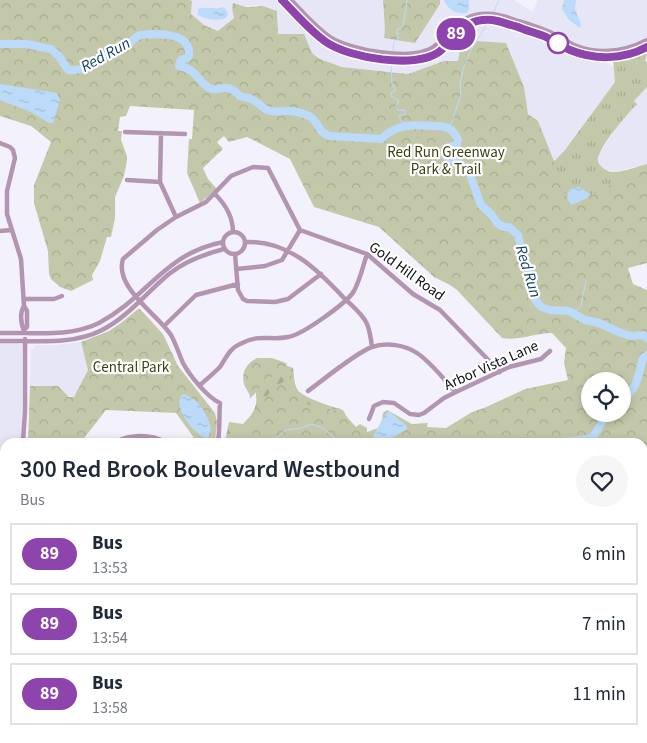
<!DOCTYPE html>
<html lang="en">
<head>
<meta charset="utf-8">
<style>
  :root { --surface:#fff; --page:#f6f6f7; --text:#1f2937; --muted:#747a83; --line:#e0e1e3 }
  body { margin:0; font-family:"Source Sans 3",sans-serif; background:var(--page); color:var(--text); height:100vh; display:flex; flex-direction:column; font-size:19px; white-space:nowrap }
  * { box-sizing:border-box; margin:0 }
  p { font-size:16px; color:var(--muted) }
  .icon { flex:none; width:28px; height:28px; fill:none; stroke:currentColor; stroke-width:2; stroke-linecap:round; stroke-linejoin:round }
  .map { position:relative; flex:1; overflow:hidden }
  .sheet { position:absolute; left:0px; top:438px; width:648px; height:306px; display:flex; flex-direction:column; background:var(--surface); border-radius:15px 15px 0 0; box-shadow:0 2px 8px #0003 }
  .sheet>* { flex:none }
  .badge { padding:0 10px; border-radius:16px; font-size:18px; line-height:32px }
  .tools { position:absolute; left:581px; top:372px; display:grid; gap:10px }
  .tools a { display:grid; place-items:center; width:50px; height:50px; border-radius:50%; background:var(--surface); box-shadow:0 2px 8px #0003; font-size:25px }
  .map>.badge { position:absolute; translate:-50% -50%; box-shadow:0 0 0 2px #fff }
  .round { display:grid; place-items:center; flex:none; width:52px; height:52px; border-radius:26px; background:var(--page) }
  .overview { display:flex; align-items:center; justify-content:space-between; height:85px; padding:0 20px }
  h1 { font-size:24px; font-weight:600; line-height:38px }
  ul { padding:0; list-style:none }
  li { display:flex; align-items:center; gap:15px; height:62px; margin:0 10px 8px; padding:0 10px; border:2px solid var(--line); border-radius:0px }
  li div { flex:1 }
  li b { display:block; font-size:19px }
  li em { font-style:normal }
  li .badge { min-width:55px; font-weight:700; text-align:center }
  .map>svg:first-child { display:block }
  .built { fill:#e7e6f6 }
  .grass { fill:url(#grass-tufts) }
  .forest { fill:url(#forest-firs) }
  .park { fill:url(#park-crowns); fill-rule:evenodd }
  .water { fill:url(#water-ripples) }
  .lines { fill:none; stroke-linecap:round; stroke-linejoin:round }
  .stream { stroke:#bcdbfa; stroke-width:1 }
  .river { stroke:#bcdbfa; stroke-width:8 }
  .street { stroke:#b395b1; stroke-width:4.5 }
  .secondary { stroke:#926890; stroke-width:6 }
  .line-casing { stroke:#fff; stroke-width:11 }
  .line { stroke:#8e44ad; stroke-width:8 }
  .stop-dot { fill:#fff; stroke:#8e44ad; stroke-width:2.5 }
  .labels { text-anchor:middle; stroke-width:4.5; stroke-linejoin:round; paint-order:stroke }
  .park-label { font-size:15px; fill:#3d4011; stroke:#fff }
  .street-label { font-size:15px; fill:#0f0e12; stroke:#fff }
  .water-label { font-size:16px; font-style:italic; fill:#134269; stroke:#fff }
</style>
</head>
<body>
<div class="map">
<svg width="647" height="743" viewBox="0 0 647 743">
  <defs>
    <pattern id="grass-tufts" width="24" height="20" patternUnits="userSpaceOnUse" patternTransform="scale(1.25)"><rect width="24" height="20" fill="#c4c8aa"/><path d="M3 7l-1-3M5 7V3M7 7l1-3M15 17l-1-3M17 17v-4M19 17l1-3" fill="none" stroke="#a7ab91"/></pattern>
    <pattern id="forest-firs" width="22" height="20" patternUnits="userSpaceOnUse" patternTransform="scale(1.25)"><rect width="22" height="20" fill="#c4c8aa"/><path d="M5 1l3.5 6h-7zM16 11l3.5 6h-7z" fill="#a7ab91"/></pattern>
    <pattern id="park-crowns" width="20" height="18" patternUnits="userSpaceOnUse" patternTransform="scale(1.25)"><rect width="20" height="18" fill="#c4c8aa"/><path d="M2 6a3 3 0 1 1 6 0M12 15a3 3 0 1 1 6 0" fill="none" stroke="#a7ab91"/></pattern>
    <pattern id="water-ripples" width="26" height="14" patternUnits="userSpaceOnUse" patternTransform="scale(1.25)"><rect width="26" height="14" fill="#bcdbfa"/><path d="M2 4q2-2 4 0t4 0M15 11q2-2 4 0t4 0" fill="none" stroke="#a0bbd5"/></pattern>
  </defs>
  <rect width="100%" height="100%" fill="#f3f2fc"/>
  <path class="built" d="M189,0H383L385,30L440,4V0H514L533,12L538,0H647V43L621,53L607,54L602,59L613,67L615,82L565,150L554,162L538,121L528,114L524,87L458,61H444L408,74L342,67L320,59L318,56L278,34L277,11L257,5L232,8L234,18L219,31L204,25L191,14L192,2Z
    M647,87V164L614,172L607,170L600,166L598,162L599,154L621,121L636,104L634,101Z
    M81,342L88,370L74,397L30,386L31,350L36,345H56Z
    M0,343H17L22,345V413L21,442H5V461L0,462Z
    M0,668L5,673V727L0,726Z"/>
  <path class="grass" d="M645,53L647,55L645,62L647,61V87L634,101L637,104C628,113 596,150 598,161C599,167 608,172 613,172C621,173 638,166 647,164V199L504,214L565,150L615,82L613,60Z"/>
  <path class="forest" d="M280,363L293,368C294,374 294,382 296,388C300,397 333,407 343,410L356,435L369,442H225L229,422L243,424C262,405 257,398 251,374Z"/>
  <path class="park" d="M0,0H189L192,1L191,14L204,25L218,31L234,18L232,8L233,3L246,7L263,6L277,11L278,34H304L312,53L320,59L342,67L408,74L444,61H458L462,40L506,43L524,87L528,114L538,121L556,166L552,171L569,201L577,203L615,182L647,169V263L628,268L633,284L647,290V453L643,456L642,442H276L248,433C252,406 271,390 292,375L296,387L307,404L333,410L339,408L356,427L360,424L367,428V432L378,428L382,420L383,413L387,410L412,424L428,423L427,427L446,428L472,412L484,408L525,389L568,380L564,363L566,348L552,333C536,333 518,341 502,338L457,290L450,285L434,277L379,227L314,207L290,159L247,137L229,142L224,136L217,142L223,149L203,168L208,179L217,189L200,203L187,173L189,139H192L194,110L130,106L126,116L120,117L118,131H122L121,140L127,156V160L124,176L115,197V218L111,237H107L100,261L92,275L93,280L71,291L60,287L51,279L49,274L48,251L34,203V185L51,142L31,126L0,116ZM590,381H622V414H590Z
    M383,0H440V4L415,43L384,38L385,30Z
    M138,309H140L163,334L178,366L215,413L217,422L215,442H197L176,413L106,410L81,442H28L30,386H58L69,397H74L88,370L81,342L109,331L121,323Z
    M257,358H272L286,363L287,365L264,383L250,399C250,392 246,390 244,384C241,372 247,363 257,358Z
    M5,554V649L3,647L0,605V559Z
    M109,739H236L226,743H118Z
    M384,739H493L497,743H384Z"/>
  <path class="water" d="M444,0H469V9L467,13C457,15 448,10 444,0Z
    M564,0H576L575,9L581,24L580,28L569,20L562,9Z
    M224,7C238,23 209,22 198,15V9C207,6 215,10 224,7Z
    M0,84L57,93L60,100L53,123H49L31,112L0,100Z
    M573,187H579L590,194L589,197L572,205C565,200 567,191 573,187Z
    M183,394C199,399 207,413 211,429L208,438C195,437 170,405 183,394Z
    M388,412L391,413L407,426V429L385,442H375L373,436C378,430 383,416 388,412Z"/>
  <g class="lines">
    <path class="stream" d="M493,13L499,0
      M392,57L394,42L399,38L397,34V30L403,26L407,0
      M391,61L392,84L396,90L391,93V96L399,101L396,106L398,110H405V114L399,116L401,121L405,123V125
      M448,128L452,122L461,94L460,84L463,69L471,50L489,21
      M573,312L581,306C582,296 585,289 586,280
      M244,442L250,440H264L278,437L286,430L302,428L311,424L323,428L339,442
      M165,739H172"/>
    <path class="river" d="M0,44H26L51,49L59,56L68,70C85,72 96,60 110,53C116,51 123,49 128,45C132,42 135,37 140,35C144,34 148,35 152,34C167,34 191,35 189,56L187,58C182,59 180,59 179,66C198,70 196,80 209,88C216,92 221,86 228,88C233,89 236,93 240,96C244,98 248,97 251,99C257,101 261,107 267,110C277,114 287,109 297,112C302,113 311,116 314,120C320,127 319,132 329,136L381,139C396,124 413,124 433,126C438,126 443,126 448,128C454,131 456,135 458,140L457,144L450,147L445,154L446,157L459,163L468,169L481,205L491,214L497,223L504,227H509L518,235L524,262L532,285L534,298L541,307L550,310L569,311L585,320L599,323L621,333L631,336L643,335L647,338
      M622,401C638,387 638,377 643,358L647,355
      M560,442L583,440L593,437L607,414
      M428,739L431,743"/>
    <path class="street" d="M282,0C296,14 310,31 326,42C349,58 415,69 439,52C458,37 462,19 492,20C501,21 509,25 518,27C527,31 537,33 546,37C554,41 562,46 570,50C594,61 623,60 647,47
      M291,0C303,12 315,27 330,37C350,50 411,61 432,48C455,33 457,12 492,14C501,15 510,18 518,21C529,24 540,28 550,32C558,36 566,41 574,45C599,55 624,52 647,40
      M125,132L185,134
      M161,133L160,182L176,217
      M0,143L10,147L13,150L15,158L7,191V214L21,259L24,306L27,311V327L24,330
      M127,180L160,182
      M215,194C226,205 233,217 233,232
      M0,231L11,230
      M223 243a11 11 0 1 1 22 0a11 11 0 1 1-22 0Z
      M245,242C288,240 317,269 344,298C352,306 363,314 367,324C370,331 371,339 372,347
      M235,254L238,290L243,299L247,301L275,302L288,299L321,274
      M237,269L265,266L282,260L300,230L367,254L413,294L440,310L500,372
      M24,299H54L62,296
      M24,306C19,314 21,323 24,331
      M164,326L196,295L238,284
      M0,333C32,332 69,338 99,323C147,298 163,254 223,242
      M0,341C33,340 71,346 102,330C128,317 147,292 169,274C185,261 205,254 224,249
      M200,385C207,379 214,373 220,367C226,358 230,348 240,344C260,333 269,341 288,337C302,335 347,303 354,291C360,280 363,266 367,254
      M308,391C323,380 357,352 372,347C386,342 405,345 417,353C432,363 444,380 456,392
      M369,419L374,406L383,402L394,403L410,414L419,415L424,413L444,398L456,392L509,367L541,359L550,351
      M23,442L25,411V339
      M116,442C130,434 151,434 165,442
      M218,442C220,429 219,416 220,403C207,397 190,376 183,363C179,354 176,344 171,335C157,314 114,287 123,259L157,230L176,217L206,202L231,176L253,167L268,168L300,230
      M0,466L5,465
      M0,499L5,504
      M642,499L647,494
      M317,739L324,743
      M294,743L303,739"/>
    <path class="secondary" d="M642,584L647,578
      M0,649L5,654
      M0,660L5,665
      M83,739L89,743
      M98,739L106,743
      M575,739L576,743
      M584,739L585,743"/>
  </g>
  <g class="lines">
    <g class="line-casing">
      <path id="line" d="M282,0C296,14 310,31 326,42C349,58 415,69 439,52C458,37 462,18 492,20C501,21 509,25 518,27C527,31 537,33 546,37C554,41 562,46 570,50C594,60 623,60 647,47"/>
    </g>
    <use href="#line" class="line"/>
  </g>
  <circle class="stop-dot" cx="558" cy="43" r="10"/>
  <g class="labels">
    <g class="park-label">
      <text x="446" y="157">Red Run Greenway<tspan x="446" dy="17">Park &amp; Trail</tspan></text>
      <text x="131" y="372">Central Park</text>
    </g>
    <g class="street-label">
      <text transform="translate(407 271) rotate(36)" y="5">Gold Hill Road</text>
      <text transform="translate(491 365) rotate(-24)" y="5">Arbor Vista Lane</text>
    </g>
    <g class="water-label">
      <text transform="translate(105 54) rotate(-29)" y="6">Red Run</text>
      <text transform="translate(529 271) rotate(73)" y="6">Red Run</text>
    </g>
  </g>
</svg>
<div class="tools">
<a><svg class="icon" aria-label="locate" viewBox="0 0 24 24"><circle cx="12" cy="12" r="6"/><path d="M12 2v4M12 18v4M2 12h4M18 12h4"/></svg></a>
</div>
<b class="badge" style="left:456px;top:34px;background:#8e44ad;color:#fff">89</b>
<section class="sheet">
<div class="overview"><div><h1>300 Red Brook Boulevard Westbound</h1><p>Bus</p></div><a class="round"><svg class="icon" aria-label="heart" viewBox="0 0 24 24"><path d="M12 20l-8-8c-3-5 5-10 8-4 3-6 11-1 8 4z"/></svg></a></div>
<ul>
<li><span class="badge" style="background:#8e44ad;color:#fff">89</span><div><b>Bus</b><p>13:53</p></div><em>6 min</em></li>
<li><span class="badge" style="background:#8e44ad;color:#fff">89</span><div><b>Bus</b><p>13:54</p></div><em>7 min</em></li>
<li><span class="badge" style="background:#8e44ad;color:#fff">89</span><div><b>Bus</b><p>13:58</p></div><em>11 min</em></li>
</ul>
</section>
</div>
</body>
</html>
